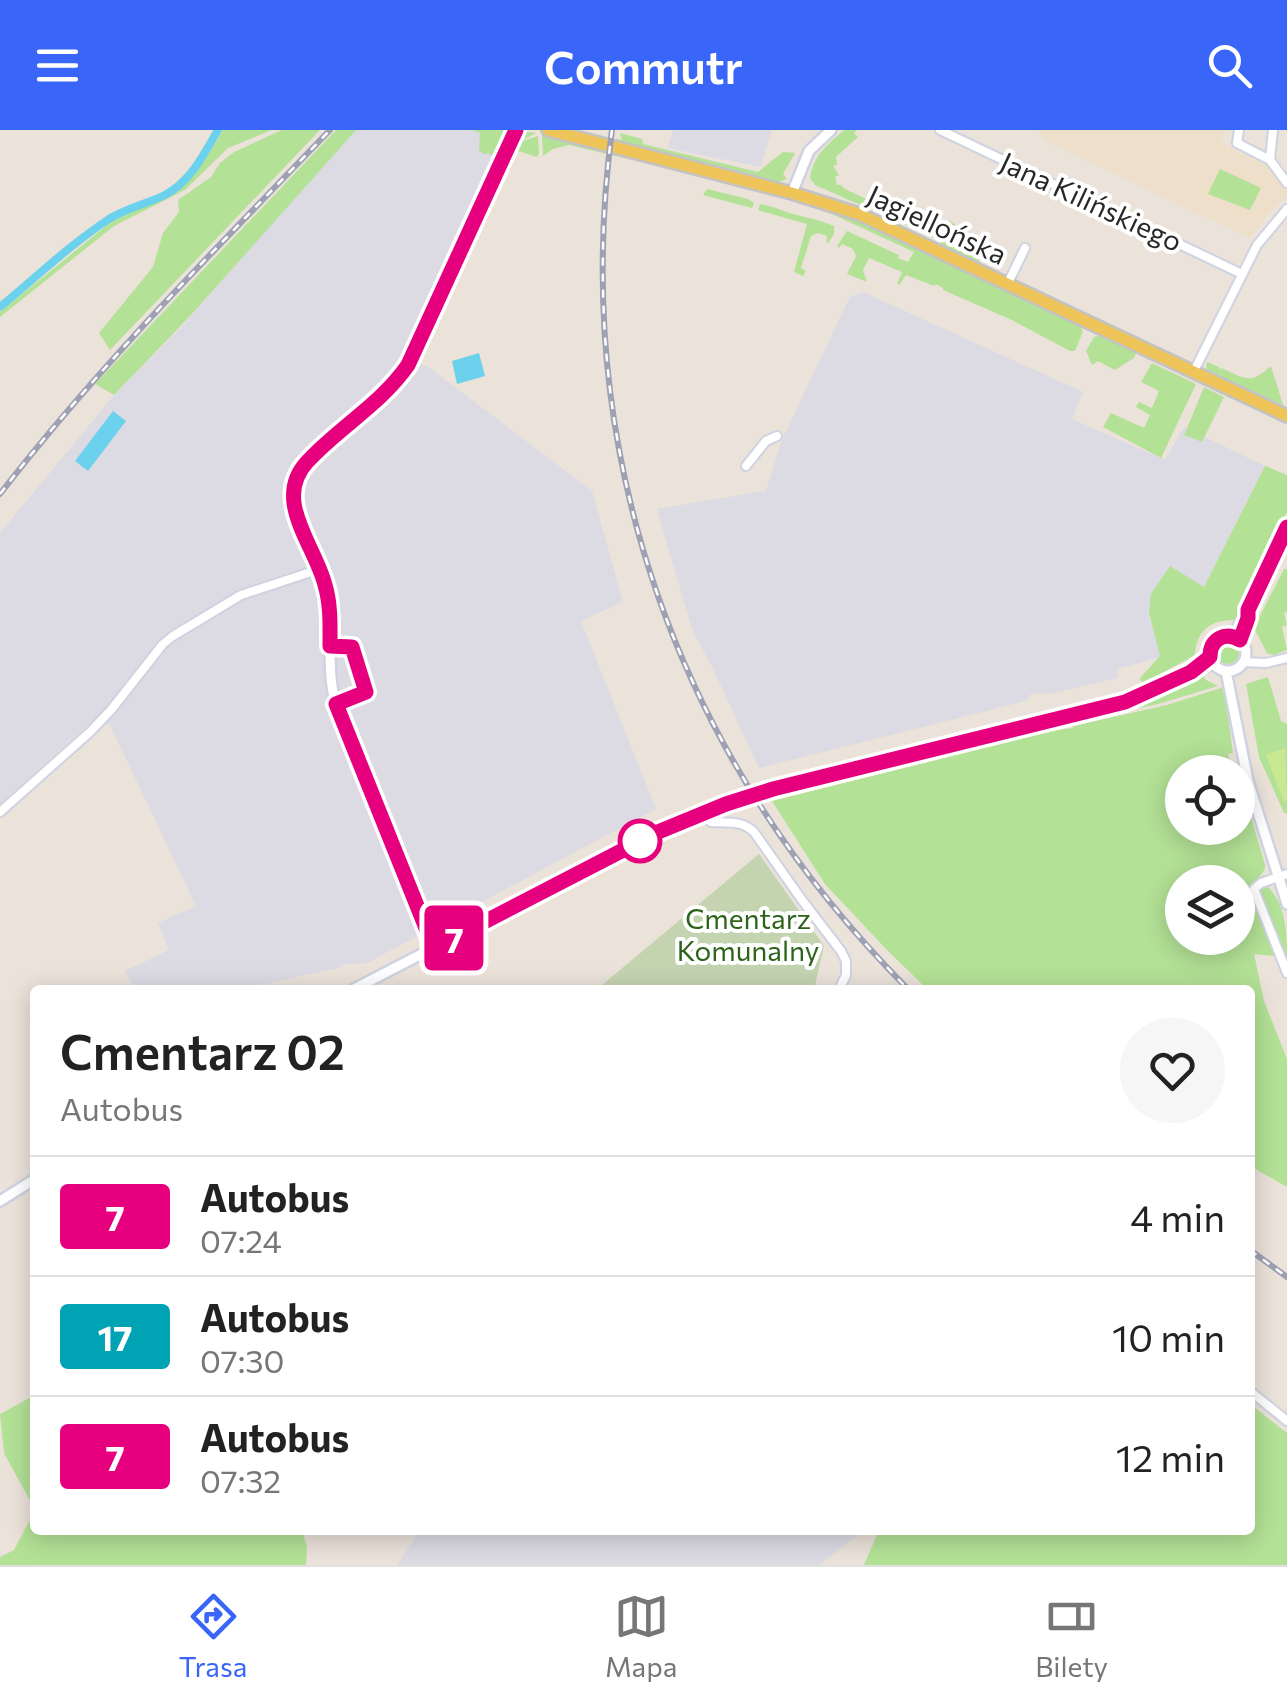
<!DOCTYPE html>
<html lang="pl">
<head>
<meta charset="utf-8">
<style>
  :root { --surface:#fff; --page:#f6f6f6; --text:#222; --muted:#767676; --line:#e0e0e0; --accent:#3966f8 }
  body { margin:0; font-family:Commissioner,sans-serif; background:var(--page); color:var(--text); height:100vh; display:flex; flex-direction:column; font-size:38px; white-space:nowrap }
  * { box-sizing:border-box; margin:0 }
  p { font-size:32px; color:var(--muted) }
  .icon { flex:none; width:55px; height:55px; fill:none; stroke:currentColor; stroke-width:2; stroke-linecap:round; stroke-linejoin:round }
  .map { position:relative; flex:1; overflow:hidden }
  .side { position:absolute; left:30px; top:855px; width:1225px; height:550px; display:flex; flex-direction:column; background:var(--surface); border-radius:10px; box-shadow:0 5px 25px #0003 }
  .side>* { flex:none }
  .badge { padding:0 20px; border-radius:8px; font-size:35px; line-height:65px }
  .controls { position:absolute; left:1165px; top:625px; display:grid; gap:20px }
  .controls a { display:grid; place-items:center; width:90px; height:90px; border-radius:50%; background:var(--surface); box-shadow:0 5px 25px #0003; font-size:50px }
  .map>.badge { position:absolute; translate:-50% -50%; box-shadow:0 0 0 5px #fff }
  .round { display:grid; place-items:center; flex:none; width:105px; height:105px; border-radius:52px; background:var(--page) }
  .head { display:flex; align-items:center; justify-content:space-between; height:170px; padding:0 30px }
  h1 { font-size:48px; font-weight:600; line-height:75px }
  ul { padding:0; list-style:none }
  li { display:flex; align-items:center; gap:30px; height:120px; padding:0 30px; border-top:2px solid var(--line) }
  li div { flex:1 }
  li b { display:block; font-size:38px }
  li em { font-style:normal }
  li .badge { min-width:110px; font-weight:700; text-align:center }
  header { display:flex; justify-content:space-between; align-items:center; height:130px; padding:0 30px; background:var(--accent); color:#fff; font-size:45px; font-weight:600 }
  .tab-bar { display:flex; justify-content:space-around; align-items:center; height:140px; border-top:2px solid var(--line); background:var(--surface); font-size:28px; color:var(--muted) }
  .tab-bar a { display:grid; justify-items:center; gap:5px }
  .tab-bar .active { color:var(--accent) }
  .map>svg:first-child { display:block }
  .industrial { fill:#dcdae3 }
  .education { fill:#eddfc9 }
  .green { fill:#b3e196; fill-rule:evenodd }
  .cemetery { fill:#c4d4b1 }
  .pitch { fill:#c8e991 }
  .water { fill:#6cd1ed }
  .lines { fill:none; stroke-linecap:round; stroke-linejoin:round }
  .canal { stroke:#6cd1ed; stroke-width:8 }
  .minor-casing { stroke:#cfd3e1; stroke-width:12 }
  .tertiary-casing { stroke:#cfd3e1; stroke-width:14 }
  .primary-casing { stroke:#c3c3c3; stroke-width:16 }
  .minor { stroke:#fff; stroke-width:8 }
  .tertiary { stroke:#fff; stroke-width:9 }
  .primary { stroke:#efc55a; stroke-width:11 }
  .rail-casing { stroke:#9da1b3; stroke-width:6 }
  .rail { stroke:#fff; stroke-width:2.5; stroke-dasharray:8; stroke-linecap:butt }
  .tertiary-bridge-casing { stroke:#cfd3e1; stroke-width:14; stroke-linecap:butt }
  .tertiary-bridge { stroke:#fff; stroke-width:9 }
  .line-casing { stroke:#fff; stroke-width:22 }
  .line { stroke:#e6007e; stroke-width:15 }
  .stop-dot { fill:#fff; stroke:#e6007e; stroke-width:5 }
  .labels { text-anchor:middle; stroke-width:8; stroke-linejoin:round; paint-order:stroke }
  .street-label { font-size:28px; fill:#282828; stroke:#fff }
  .park-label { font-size:28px; fill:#2d631a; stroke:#fff }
</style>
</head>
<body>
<header><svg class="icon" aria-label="menu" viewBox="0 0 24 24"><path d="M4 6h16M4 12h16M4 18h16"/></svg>Commutr<svg class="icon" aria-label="search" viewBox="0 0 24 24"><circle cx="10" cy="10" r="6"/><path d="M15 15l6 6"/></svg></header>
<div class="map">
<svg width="1287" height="1435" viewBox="0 0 1287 1435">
  <rect width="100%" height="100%" fill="#ebe2da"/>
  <path class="industrial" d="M356,0H472L492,6V27L406,226L431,239L592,361L623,472L581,491L656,679L367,833L343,835L339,838L235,860H135L125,841L169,820L158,793L196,776L110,595L89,594L0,674V403L115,264L185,193L314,45Z
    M673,0H772L760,37L668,18Z
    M863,162L1083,262L1072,289L1165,330L1184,297L1265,336L1204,457L1176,442L1148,484L1161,527L1117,539L1118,548L1053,563L1031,564L1026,571L759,638L713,539L692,499L657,379L766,361L781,312L850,167Z
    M420,1400H864L819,1435H397Z"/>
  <path class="education" d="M1035,0H1226L1220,13L1268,35L1287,60V65L1267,85L1250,108L1050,13Z"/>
  <path class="green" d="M223,0H272L228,18L185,60L114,96L0,187V182L111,92L176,61C197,44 210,23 223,0Z
    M282,0H320L110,220L99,203L153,137L163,103L179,82L178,70L211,47L220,33L234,22Z
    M336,0H356L192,184L114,265L95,254Z
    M472,0H503L505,8L495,27L488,23L483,24L479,20L480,3Z
    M844,0H857L854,3L858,7L836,27L837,35L833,36L839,45L835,47L837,55H841L845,59L879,75L876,82L815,55L810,48C813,26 828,14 844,0Z
    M529,2L536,3L517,13L538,6L539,23L537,27L515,20L516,14H514L517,6Z
    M620,3L642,9L643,14L758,42L783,22L795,23L783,44L787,49L775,53L615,12V9L622,10Z
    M542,5L641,32L569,15L553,19L543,26Z
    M1220,39L1261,58L1250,80L1208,64Z
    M707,59L748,69L754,73L752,78L703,65Z
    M760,74C772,76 782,81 793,84C808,88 820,90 834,96V104L828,113L826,112L827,106L818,103L811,106L801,138L806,141L803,146L794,142L807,94L758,80Z
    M881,75H889L888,80L919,94L923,91L932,96L935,100L933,108L878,82Z
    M820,77L855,87L1078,193L1083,201L1075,221H1070L1012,190L943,160V158L936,154L934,156L906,145L899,155L897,154L902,142L869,128L863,140L867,152L847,144L856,126L853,119L842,114L839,118L837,116L847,101L899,125L898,128L908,132L914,122L819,78Z
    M949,91L956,95L952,105L984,120L978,132L941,114L940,109Z
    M1103,205L1136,223L1134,228L1115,240L1098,231L1092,235L1086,221L1094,207Z
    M1207,232L1219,237L1221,241V238C1246,249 1250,255 1271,236L1283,275L1206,242Z
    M1152,233L1196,254L1161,328L1103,297L1111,283L1144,298L1150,285L1136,277L1139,272L1152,278L1159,261L1141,252Z
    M1204,257L1224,267L1202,312L1185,305L1183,308Z
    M1265,336L1287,345V382L1251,449L1246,470L1236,490C1212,489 1196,500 1195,525L1142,554L1140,548L1160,526L1149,483L1151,464L1170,436L1204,457Z
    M1284,439H1287V481L1284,483L1287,495L1282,497L1287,520L1274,525L1267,523L1254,498Z
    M1217 523a11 11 0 1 1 22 0a11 11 0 1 1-22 0Z
    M1201,543L1206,550L1218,556L1158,574L1086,589L1140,571Z
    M1268,547L1281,591L1287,594V683H1284L1259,627L1246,554Z
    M1224,557L1233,623L1228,624L1230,632H1235L1265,735C1265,746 1254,748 1250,758L1276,826L1254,824L1264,871L1287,929V1057L1250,1036V860H928L887,820L825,754L772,671L1050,601L1073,598V596L1167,575ZM1182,642H1238V698H1182ZM1182,752H1238V808H1182Z
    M1268,757C1287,776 1287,807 1287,831L1260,763L1262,758Z
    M35,1265V1400H302L307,1417L306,1435H0V1427L14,1420L35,1380L4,1323L0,1284Z
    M1250,1274L1287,1303V1435H864L879,1400H1250Z"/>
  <path class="cemetery" d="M759,724L824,816L814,860H596Z"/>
  <path class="pitch" d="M1285,618L1287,670L1284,672L1266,625Z"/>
  <path class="water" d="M479,223L485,246L457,254L452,231Z
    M113,281L126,291L88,341L75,331Z"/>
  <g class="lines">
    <path class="canal" d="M0,177C35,148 71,114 109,89C127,78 146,74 165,65C191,51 204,24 218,0"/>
    <g class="minor-casing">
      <path id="minor" d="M940,0L1242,144
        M1239,0L1237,13L1270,30L1287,53
        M1270,30L1273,0
        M1007,155L1025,118
        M1193,243L1257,115L1287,79
        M746,336L766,311L777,306
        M1243,532L1266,533L1287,528
        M0,682L90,602L111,580L163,514L173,506L241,465L320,439
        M703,683L711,692C727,693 742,690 754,702L802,770L841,821L846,831V845L839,860
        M1287,744L1261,753L1254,759L1287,843
        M1250,1261L1287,1291"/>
    </g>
    <g class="tertiary-casing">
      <path id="tertiary" d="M792,63L809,21L831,0
        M1210 523a18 18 0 1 1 36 0a18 18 0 1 1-36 0Z
        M1232,506L1249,480L1287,397
        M1240,510L1249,483
        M1226,541L1248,651L1287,774
        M773,659L1125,572L1191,542L1214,534
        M434,818L336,575C324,535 336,492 325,452C314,416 275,373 302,337C330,299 380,275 408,235L516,0
        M352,860L658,702L725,674
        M0,1071L35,1049"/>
    </g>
    <g class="primary-casing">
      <path id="primary" d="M548,0L792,63L859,84L1287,286"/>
    </g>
    <use href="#minor" class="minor"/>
    <use href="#tertiary" class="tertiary"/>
    <use href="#primary" class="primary"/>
    <g class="rail-casing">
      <path id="rail" d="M612,0C569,326 678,628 909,860
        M0,364C100,234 217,118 330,0
        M1250,1120L1287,1147"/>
    </g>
    <use href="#rail" class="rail"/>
    <g class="tertiary-bridge-casing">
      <path id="tertiary-bridge" d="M725,674L773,659"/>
    </g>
    <use href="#tertiary-bridge" class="tertiary-bridge"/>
  </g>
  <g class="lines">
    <g class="line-casing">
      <path id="line" d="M516,0L408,235C381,274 338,298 307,332C272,370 315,415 325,455C331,475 330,496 330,516L352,517L366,562L336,574L434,818L658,702L726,674L773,659L1125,572L1191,542L1210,527C1210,509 1225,501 1240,510L1248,488V480L1287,397"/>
    </g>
    <use href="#line" class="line"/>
  </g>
  <circle class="stop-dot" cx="640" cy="711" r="20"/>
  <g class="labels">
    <g class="street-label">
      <text transform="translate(1091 72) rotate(25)" y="10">Jana Kilińskiego</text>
      <text transform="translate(937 95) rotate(25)" y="10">Jagiellońska</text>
    </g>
    <g class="park-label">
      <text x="748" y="799">Cmentarz<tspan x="748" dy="32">Komunalny</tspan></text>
    </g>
  </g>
</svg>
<div class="controls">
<a><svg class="icon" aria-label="locate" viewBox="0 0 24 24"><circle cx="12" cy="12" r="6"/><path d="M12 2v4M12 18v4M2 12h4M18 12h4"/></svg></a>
<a><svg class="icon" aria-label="layers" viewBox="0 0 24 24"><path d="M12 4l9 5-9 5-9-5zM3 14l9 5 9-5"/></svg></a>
</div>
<b class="badge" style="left:454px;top:808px;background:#e6007e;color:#fff">7</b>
<section class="side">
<div class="head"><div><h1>Cmentarz 02</h1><p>Autobus</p></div><a class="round"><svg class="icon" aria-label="heart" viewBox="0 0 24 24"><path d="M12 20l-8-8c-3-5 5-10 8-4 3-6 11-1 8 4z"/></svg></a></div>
<ul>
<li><span class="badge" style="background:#e6007e;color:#fff">7</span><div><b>Autobus</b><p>07:24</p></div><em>4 min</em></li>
<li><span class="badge" style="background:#00a3b4;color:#fff">17</span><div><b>Autobus</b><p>07:30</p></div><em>10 min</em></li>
<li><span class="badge" style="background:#e6007e;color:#fff">7</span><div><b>Autobus</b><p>07:32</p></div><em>12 min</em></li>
</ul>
</section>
</div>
<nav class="tab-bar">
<a class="active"><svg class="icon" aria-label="directions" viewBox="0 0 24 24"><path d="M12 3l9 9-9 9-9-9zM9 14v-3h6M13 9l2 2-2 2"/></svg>Trasa</a>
<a><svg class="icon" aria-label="map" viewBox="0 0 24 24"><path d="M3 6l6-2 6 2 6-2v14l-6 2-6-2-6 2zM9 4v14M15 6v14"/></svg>Mapa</a>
<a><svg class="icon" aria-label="tickets" viewBox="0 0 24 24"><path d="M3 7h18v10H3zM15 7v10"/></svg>Bilety</a>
</nav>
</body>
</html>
